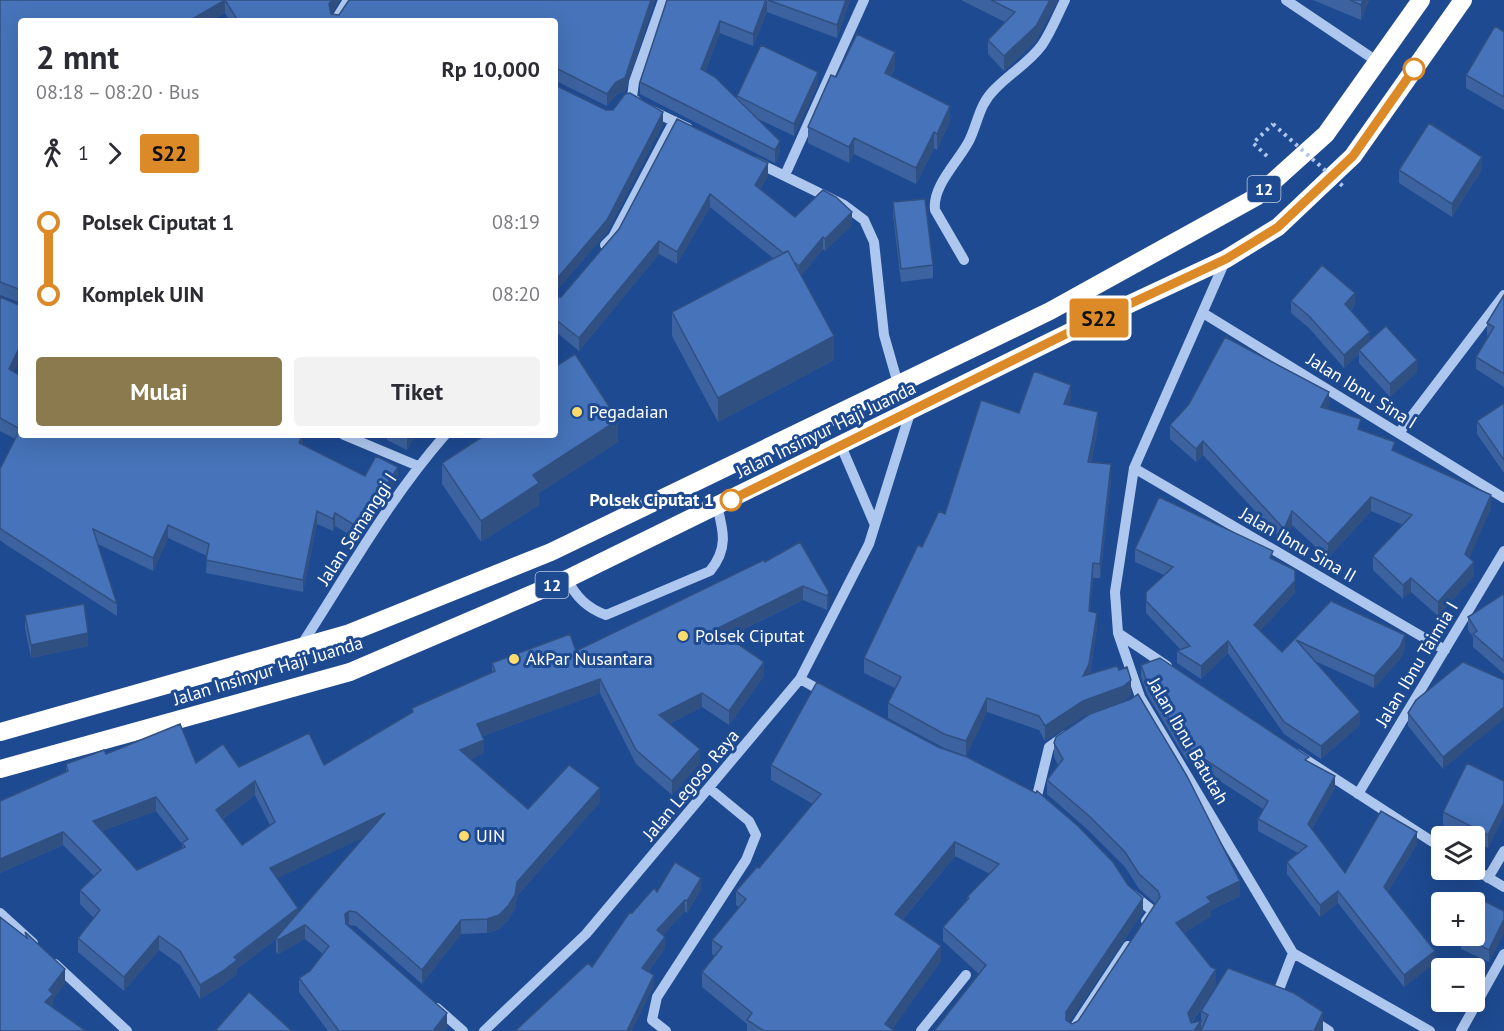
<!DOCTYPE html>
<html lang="id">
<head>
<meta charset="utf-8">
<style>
  :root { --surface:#fff; --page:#f2f2f3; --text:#2b2b33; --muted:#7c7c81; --accent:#8a7a4d }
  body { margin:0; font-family:"PT Sans",sans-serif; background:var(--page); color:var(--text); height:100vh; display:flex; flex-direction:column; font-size:22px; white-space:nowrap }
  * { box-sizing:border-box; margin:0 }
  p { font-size:20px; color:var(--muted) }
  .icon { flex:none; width:33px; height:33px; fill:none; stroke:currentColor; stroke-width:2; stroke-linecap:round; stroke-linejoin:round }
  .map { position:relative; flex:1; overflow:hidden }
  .panel { position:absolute; left:18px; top:18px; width:540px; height:420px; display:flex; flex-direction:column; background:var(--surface); border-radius:6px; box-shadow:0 6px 24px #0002 }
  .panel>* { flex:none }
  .badge { padding:0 12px; border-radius:4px; font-size:21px; line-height:39px }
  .buttons { position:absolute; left:1431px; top:826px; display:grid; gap:12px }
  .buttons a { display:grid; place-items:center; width:54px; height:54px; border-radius:6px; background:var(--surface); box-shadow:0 6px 24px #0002; font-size:30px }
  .map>.badge { position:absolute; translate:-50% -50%; box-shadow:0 0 0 3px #fff }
  .legs { display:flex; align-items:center; gap:9px; height:66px; padding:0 18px; font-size:20px }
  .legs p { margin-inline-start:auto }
  .overview { display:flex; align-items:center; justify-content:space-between; height:102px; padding:0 18px }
  h1 { font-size:33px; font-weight:600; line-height:45px }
  .button { display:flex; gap:12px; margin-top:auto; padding:12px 18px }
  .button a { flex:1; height:69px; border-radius:6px; background:var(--accent); color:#fff; font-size:24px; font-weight:600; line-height:69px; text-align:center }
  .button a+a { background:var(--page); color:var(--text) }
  ul { padding:0 18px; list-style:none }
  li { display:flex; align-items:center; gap:21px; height:72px; font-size:22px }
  li i { display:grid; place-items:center; width:9px; height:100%; margin:0 8px; background:currentColor }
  li i::after { content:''; width:15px; height:15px; margin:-8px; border:4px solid; border-radius:50%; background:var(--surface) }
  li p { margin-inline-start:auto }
  li:first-child i { background:linear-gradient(#0000 50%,currentColor 0) }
  li:last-child i { background:linear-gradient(currentColor 50%,#0000 0) }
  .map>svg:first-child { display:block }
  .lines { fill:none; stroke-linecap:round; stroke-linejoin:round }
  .path { stroke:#aec7ee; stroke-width:4; stroke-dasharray:3 4.5; stroke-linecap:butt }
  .minor { stroke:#aec7ee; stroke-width:10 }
  .highway { stroke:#fff; stroke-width:18 }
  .path-bridge { stroke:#aec7ee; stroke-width:4; stroke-dasharray:3 4.5; stroke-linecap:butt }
  .wall { fill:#3c639f; fill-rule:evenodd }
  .shaded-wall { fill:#315082 }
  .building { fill:#4673b9; stroke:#315082; stroke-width:1.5; fill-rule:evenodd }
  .line-1-casing { stroke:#fff; stroke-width:14 }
  .line-1 { stroke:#dc8a27; stroke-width:9 }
  .stop-1-dot { fill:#fff; stroke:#dc8a27; stroke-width:3 }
  .poi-dot { fill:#fddb6d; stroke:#1e4a91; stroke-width:2 }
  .labels { text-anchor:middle; stroke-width:6; stroke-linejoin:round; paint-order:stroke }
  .shield { fill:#1e4a91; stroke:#bcc9de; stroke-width:1.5 }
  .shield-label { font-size:16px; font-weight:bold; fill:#fff }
  .street-label { font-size:18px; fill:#fff; stroke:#1e4a91 }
  .poi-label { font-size:18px; fill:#fff; stroke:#1e4a91; text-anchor:start }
  .stop-label { font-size:18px; font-weight:bold; fill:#fff; stroke:#1e4a91; text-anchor:end }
</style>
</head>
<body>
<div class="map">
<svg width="1504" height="1031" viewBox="0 0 1504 1031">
  <rect width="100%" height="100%" fill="#1e4a91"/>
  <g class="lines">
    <path class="path" d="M1267,156L1253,143L1273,124"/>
    <path class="minor" d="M663,0L634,82L632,97L640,105L688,128
      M1286,0L1378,62
      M335,21L348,0
      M756,162L844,205L864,220L874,242L884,335L898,384
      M785,175L864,0
      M605,245L613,237L674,121
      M1226,259L1134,468L1115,592L1118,633L1140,697L1293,953L1430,1031
      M964,260L935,210C932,186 958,162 969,141C978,123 979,104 995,89C1010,73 1029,63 1042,45C1051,32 1058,14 1065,0
      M1203,313L1504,498
      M1399,433L1504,295
      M344,435L418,466
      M841,446L875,525
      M1134,468L1445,650
      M567,579C576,597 587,608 606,615L710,571C728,549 724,532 717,506
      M1118,633L1167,666
      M302,644C348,573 389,499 445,435
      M800,679L827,694
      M1297,754L1442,848
      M1358,794L1504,551
      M1037,796L1049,747L1066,735
      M1474,869L1504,887
      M1488,878L1504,851
      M1133,895L1153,911L1146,921
      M0,913L33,943
      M55,964L127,1031
      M1275,1000L1293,953
      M437,1008L463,1031
      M1312,1020L1329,1031
      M484,1031L586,934L800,679L869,544L910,413
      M666,1031L652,1020L657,997L746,860L756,835L749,821L709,788
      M921,1031L966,975
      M1072,1031L1128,946
      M1461,1031L1504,954"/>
    <path class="highway" d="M0,732L347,634L551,552L1050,311L1256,197L1326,134L1421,0
      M0,769L350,672L567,579L1076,329L1226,259L1278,227L1353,156L1463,0"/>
    <path class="path-bridge" d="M1273,124L1345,188"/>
  </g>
  <path class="wall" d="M0,0H340L331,14L339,15L349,0H655L625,91L616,95L607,106L558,82H555V21H230L225,13L211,21H21V303L0,295Z
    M667,0H850L837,38L767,12L753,46L720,33L705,72L737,99V96L818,84L794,136L756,118L780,154L775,163L640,94V82Z
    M961,0H1058L1036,41L1004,71L988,54V40L1005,22Z
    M1313,0H1369L1361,20Z
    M1504,32V110L1466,88V75Z
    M895,68L891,77L950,121L937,150L934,148L916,184L854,154L849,163L808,143V127L836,77Z
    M677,119L768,176L760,189L795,217L852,225L825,251L823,249L801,276L834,360L718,422L672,336V312L773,258L710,207L677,264L659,254L579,351L555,331V298L561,297L619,229Z
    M1482,169L1452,217L1399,183V170Z
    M893,202L933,265V278L901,282L893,215Z
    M1504,295V387L1476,369V357L1488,336L1487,335V323Z
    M0,297L14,372L21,435L303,445L365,476L398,480L359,540L335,526L333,531L317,524L303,592L206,573L207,556L168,538L153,571L98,544L117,604V616L5,544L0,540V469L15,439L0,431Z
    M1291,301L1355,305L1351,311L1370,340L1417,372L1390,397L1359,363V354L1344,368L1309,328L1291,313Z
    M1071,399L1068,405L1098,427L1091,463L1111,479L1100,578H1093L1090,611L1097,627L1090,674L1119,670L1131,695L1124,700L1083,716L1045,741L1039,730L987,712L966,756L944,748L888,718V703L895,688L864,673V658L922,547L945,514L1019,413Z
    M1504,403V473L1477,434V421Z
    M1329,405L1327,408L1395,452L1491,508L1469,558L1474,576L1438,616L1411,592L1403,599L1373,570V556L1403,525L1371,511L1328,558L1292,525L1284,542L1203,455L1196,462L1170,439V425Z
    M387,435H415L407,450L387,440Z
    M618,442L539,493V505L481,542L442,484V463Z
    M1135,549L1273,560L1295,593L1260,631L1282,652L1331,601L1405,648L1400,659L1374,688L1315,661L1360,725L1321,759L1284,734L1228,653L1201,679L1177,663V651L1181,650L1146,613V592L1164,575L1135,562Z
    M765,562L829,592V606L827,610L803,600L728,637L764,676L729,725L702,707L669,724L700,763L672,795L636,764L600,693L483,736L484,753L471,759L528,809L600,802L517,896L515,909L508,920L499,929L487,933L461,934L422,984L356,926L349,925L348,926L447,1027L444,1031H328L299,992V978L310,971L323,954L305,939L278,954L276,952V939L237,969V974L223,985L200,999L180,965L159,950L124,991L78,952V938L94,918L80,904V890L94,876L63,845L0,873V801L66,772V764L106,754L239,767L324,765L412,713V708L492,673V663L576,651ZM255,795L270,825L242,845L223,819ZM156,811L182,844V848L137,870L102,831ZM364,837L298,912L277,878Z
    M1504,596V674L1473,647V637L1468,630V617Z
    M25,615L88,646L31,658L25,628Z
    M1141,665L1309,762L1335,788L1312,829L1345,873L1417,844L1388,892L1435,963L1404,987L1338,903L1320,917L1287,874V862L1298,853L1258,831V819L1263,809L1186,759L1147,694L1141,677Z
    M1504,680L1443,769L1408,726V713Z
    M1054,743L1240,896L1211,910V916L1184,933L1216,984L1192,1023L1201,1031H934L979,974L943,941V927L967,900V897L990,874L955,856L903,919L941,961L892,1029L895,1031H747V1024L702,987V972L715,956L712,954V940L739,907L736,905V891L759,868L813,804L771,780V765L1143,912L1069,1022L1072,1024L1078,1021L1156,904L1139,889L1125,867L1088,830L1047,794V780L1058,765L1054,757Z
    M1504,781V815L1488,848L1474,841V837H1467L1443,825V812Z
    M701,889L687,913L685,911L663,935L665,948L648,972L654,986L592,967L632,913L657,892Z
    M1504,911V932L1489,962L1461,949V936Z
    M1201,1011L1323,1031H1201Z"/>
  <path class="shaded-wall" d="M225,0V13L211,21H189Z
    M332,0H340L329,17V4Z
    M651,0H655L625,91L616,95L607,106V94Z
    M767,0V12L753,46V34Z
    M846,0H850L837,38V25Z
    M1050,0H1058L1036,41L1004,71V56Z
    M1363,0H1369L1361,20V5Z
    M720,21V33L701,82V69Z
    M895,52V68L885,89V73Z
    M818,72V84L794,136V124Z
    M950,106V121L937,150V134Z
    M663,112V125L607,233L555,293V281Z
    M934,132V148L916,184V168Z
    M854,138V154L849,163V147Z
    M780,141V154L775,163V150Z
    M1482,157V169L1452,217V204Z
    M768,163V176L755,198V185Z
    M710,194V207L677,264V252Z
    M852,212V225L825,251V239Z
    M823,237V249L799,279V266Z
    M659,241V254L579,351V338Z
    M1355,293V305L1345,317V304Z
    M1370,332V345L1359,350V354L1344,368V355Z
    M834,336V360L718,422V398Z
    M21,344V357L9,382V369Z
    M1417,360V372L1390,397V384Z
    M1071,385V399L1064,419V404Z
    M1329,392V405L1321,420V407Z
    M1098,412V427L1088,477V462Z
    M618,420V442L539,493V505L481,542V521L533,475Z
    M303,435V448L299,443Z
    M408,435H415L407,450V438Z
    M1203,441V455L1196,462V449Z
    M1111,464V479L1100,578V564Z
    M398,467V480L359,540V528Z
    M1491,495V508L1465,568V554Z
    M1371,497V511L1328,558V544Z
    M317,511V524L303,592V580Z
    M1292,511V525L1284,542V529Z
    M335,513V526L333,531V519Z
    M168,525V538L153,571V558Z
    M1474,562V576L1438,616V602Z
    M1093,563V578L1089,626V611Z
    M1411,578V592L1403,599V585Z
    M1295,581V593L1254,638V625Z
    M803,586V600L716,643V629Z
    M829,592V606L827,610V596Z
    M1097,613V627L1089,679L1083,676Z
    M88,633V646L31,658V645Z
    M1405,635V648L1400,659L1374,688V676Z
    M1228,641V653L1201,679V666Z
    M764,662V676L729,725V711Z
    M600,679V693L477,738V724Z
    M1131,680V695L1124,700L1083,716L1045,741V726L1083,701Z
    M702,693V707L659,729V715Z
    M987,698V712L966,756V741Z
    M1504,707V719L1443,769V757Z
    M1360,712V725L1321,759V746Z
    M484,740V753L460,764V750Z
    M700,749V763L672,795V781Z
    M1335,776V788L1308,836V824Z
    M255,781V795L216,824V810Z
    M600,788V802L517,896L515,909L508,920L499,929L487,933V919L517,882Z
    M156,797V811L93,835V821Z
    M1504,803V815L1488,848V835Z
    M385,813V827L270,882V868Z
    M63,832V845L0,873V859Z
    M1417,832V844L1384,899V887Z
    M955,842V856L895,928V914Z
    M701,878V889L687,913V901Z
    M1240,881V896L1211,910V916L1176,938V923L1207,897Z
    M1338,891V903L1320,917V905Z
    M1143,898V912L1066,1027V1012Z
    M685,900V911L657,942V930Z
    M298,908V922L237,969V974L223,985L200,999V985Z
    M349,911V925L345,928V914Z
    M1504,919V932L1489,962V950Z
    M461,920V934L422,984V970Z
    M305,925V939L278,954V940Z
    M159,936V950L124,991V977Z
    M665,937V948L642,980V968Z
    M941,946V961L891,1031L885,1024Z
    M1435,951V963L1404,987V975Z
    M65,969V984L53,1000V1008L45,1002L49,990Z
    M1216,969V984L1188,1028V1013Z
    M654,975V986L632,1031H627Z
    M1323,1012V1031H1314Z
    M447,1013V1027L444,1031H433Z
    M1201,1021V1031H1194Z"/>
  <path class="building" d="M0,0H332L329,4L331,14L339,15L349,0H651L625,78L616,82L607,94L558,69L555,70V21H238L225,0L189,21H21V290L0,282Z
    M667,0H766L753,34L720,21L701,69L715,77L780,141L775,150L640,82Z
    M768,0H846L837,25Z
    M991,0H1050L1036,26L1004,56L988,40L1015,12Z
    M1350,0H1363L1361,5Z
    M1495,26L1504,32V97L1466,75Z
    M857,34L895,52L885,73L950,106L937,134L934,132L916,168L854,138L849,147L808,127L831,75L836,77Z
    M761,45L818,72L794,124L737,96Z
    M555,85L606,110H613L625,94L630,93L663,112L607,220L555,281Z
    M677,119L768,163L755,185L795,217L823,190L836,197L852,212L825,239L823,237L799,266L794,262L788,251L783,253L710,194L677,252L659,241L579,338L555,319V298L561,297L619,229Z
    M1429,123L1482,157L1452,204L1399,170Z
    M925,199L933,265L901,269L893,202Z
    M788,251L834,336L718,398L672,312Z
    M1322,265L1355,293L1345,304L1370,332L1344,355L1309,316L1291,301Z
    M1504,295V374L1476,357L1494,327L1487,323Z
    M0,297L21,306V344L9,369L21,376V435H302L299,443L365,476L376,456L398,467L359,528L335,513L333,519L317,511L303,580L206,560L209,544L168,525L153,558L93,529L117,604L5,532L0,528V469L20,429L0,418Z
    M1386,326L1417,360L1390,384L1359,350Z
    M1225,337L1329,392L1321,407L1361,419L1358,429L1395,442L1392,450L1491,495L1465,554L1474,562L1438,602L1411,578L1403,585L1373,556L1412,515L1371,497L1328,544L1292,511L1284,529L1203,441L1196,449L1170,425L1189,404Z
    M575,354L618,420L533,475L539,483L481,521L442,463L485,435H555V367Z
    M1034,371L1071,385L1064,404L1098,412L1088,462L1111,464L1100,564L1093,563L1089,611L1097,613L1089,664L1083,676L1117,666L1119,670L1127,667L1131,680L1124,686L1083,701L1045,726L1039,716L987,698L966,741L944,734L888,703L901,677L864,658L918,545L922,547L939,511L945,514L981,400L1019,413Z
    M1504,403V460L1477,421Z
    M1159,497L1273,551L1270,558L1295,570V581L1254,625L1282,652L1331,601L1405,635L1400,647L1374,676L1296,640L1360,712L1321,746L1284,722L1228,641L1201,666L1177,651L1190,646L1146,601V592L1173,567L1135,549Z
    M800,542L829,592L827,596L803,586L716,629L764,662L729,711L702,693L659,715L700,749L672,781L636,750L600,679L477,724L484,740L460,750L528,809L569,765L600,788L517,882L515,895L508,906L499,915L487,919L461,920L422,970L356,912L349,911L345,914L346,924L447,1013L433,1031H339L299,978L310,971L329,946L305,925L278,940L276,938L385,813L270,868L298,908L234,957L237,960L223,971L200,985L180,951L159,936L124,977L78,938L100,910L80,890L101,870L63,832L0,859V801L68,771L66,764L104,750L106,754L180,724L196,763L223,744L239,767L309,733L324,765L413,712L412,708L495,671L492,663L570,634L576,651L764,560L765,562ZM255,781L275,822L242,845L216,810ZM156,797L188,839L182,843L185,847L137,870L93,821Z
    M1503,594L1504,596V661L1473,634L1477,631L1468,617Z
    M84,604L88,633L31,645L25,615Z
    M1160,658L1309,757L1305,760L1335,776L1308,824L1345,873L1381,811L1417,832L1384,887L1435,951L1404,975L1338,891L1320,905L1287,862L1307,846L1258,819L1268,801L1186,747L1147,682L1141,665Z
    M1463,662L1504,680V707L1443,757L1408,713L1416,700Z
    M817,682L938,747L967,757L1036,793L1037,791L1078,826L1113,862L1128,885L1143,898L1066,1012V1020L1072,1024L1078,1021L1160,897L1158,891L1139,874L1125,852L1088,815L1047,780L1063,759L1054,743L1056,737L1090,714L1131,699L1138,694L1187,776L1240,881L1207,897L1211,902L1176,923L1211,967L1216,969L1188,1013L1191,1023L1201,1021L1194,1031H934L986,965L943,927L969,898L967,897L999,864L955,842L895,914L941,946L885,1024L895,1031H764L747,1020L752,1013L702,972L722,947L712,940L746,899L736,891L757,867L759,868L821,794L771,765Z
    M1467,763L1504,781V803L1488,835L1443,812Z
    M675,862L701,878L687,901L685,900L657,930L665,937L642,968L654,975L627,1031H515L588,963L592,967L630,912L632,913L654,888L657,892Z
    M1480,899L1504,911V919L1489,950L1461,936H1474V909Z
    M0,917L27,938L25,932L65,969L49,990L53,994L45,1002L86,1031H0Z
    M1228,968L1294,993L1323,1012L1314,1031H1201L1208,1015L1201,1011Z
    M249,992L292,1031H215Z"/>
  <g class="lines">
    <g class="line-1-casing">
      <path id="line-1" d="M731,500L1076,329L1226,259L1278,227L1353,156L1414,69"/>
    </g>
    <use href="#line-1" class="line-1"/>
  </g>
  <g class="stop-1-dot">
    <circle cx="1414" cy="69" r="10"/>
    <circle cx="731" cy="500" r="10"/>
  </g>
  <g class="poi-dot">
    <circle cx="577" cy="412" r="6"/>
    <circle cx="683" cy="636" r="6"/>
    <circle cx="514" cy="659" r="6"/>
    <circle cx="464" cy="836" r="6"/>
  </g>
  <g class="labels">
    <g class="shield">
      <rect x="1247.5" y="176" width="33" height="26" rx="4.5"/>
      <rect x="535.5" y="572" width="33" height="26" rx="4.5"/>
    </g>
    <g class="shield-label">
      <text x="1264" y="195">12</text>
      <text x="552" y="591">12</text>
    </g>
    <g class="street-label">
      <text transform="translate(1362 391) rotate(32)" y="6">Jalan Ibnu Sina I</text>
      <text transform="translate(826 430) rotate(-26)" y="6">Jalan Insinyur Haji Juanda</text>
      <text transform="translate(357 529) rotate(-57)" y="6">Jalan Semanggi I</text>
      <text transform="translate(1298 545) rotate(30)" y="6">Jalan Ibnu Sina II</text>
      <text transform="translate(1417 664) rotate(-59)" y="6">Jalan Ibnu Taimia I</text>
      <text transform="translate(268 671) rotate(-17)" y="6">Jalan Insinyur Haji Juanda</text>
      <text transform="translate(1188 741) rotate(60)" y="6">Jalan Ibnu Batutah</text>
      <text transform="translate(691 785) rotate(-50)" y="6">Jalan Legoso Raya</text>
    </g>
    <g class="poi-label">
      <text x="589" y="418">Pegadaian</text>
      <text x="695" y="642">Polsek Ciputat</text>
      <text x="526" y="665">AkPar Nusantara</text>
      <text x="476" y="842">UIN</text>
    </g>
    <g class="stop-label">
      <text x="714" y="506">Polsek Ciputat 1</text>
    </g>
  </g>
</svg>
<div class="buttons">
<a><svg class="icon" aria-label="layers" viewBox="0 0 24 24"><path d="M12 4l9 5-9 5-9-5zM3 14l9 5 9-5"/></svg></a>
<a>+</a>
<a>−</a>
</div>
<b class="badge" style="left:1099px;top:318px;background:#dc8a27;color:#111">S22</b>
<section class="panel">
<div class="overview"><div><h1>2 mnt</h1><p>08:18 – 08:20 · Bus</p></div><b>Rp 10,000</b></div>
<div class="legs"><svg class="icon" aria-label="walk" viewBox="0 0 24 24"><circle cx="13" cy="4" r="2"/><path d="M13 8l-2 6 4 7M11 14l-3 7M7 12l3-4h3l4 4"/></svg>1<svg class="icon" aria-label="forward" viewBox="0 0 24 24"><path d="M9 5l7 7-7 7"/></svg><b class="badge" style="background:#dc8a27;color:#111">S22</b></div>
<ul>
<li><i style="color:#dc8a27"></i><b>Polsek Ciputat 1</b><p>08:19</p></li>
<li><i style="color:#dc8a27"></i><b>Komplek UIN</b><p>08:20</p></li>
</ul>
<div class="button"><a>Mulai</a><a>Tiket</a></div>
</section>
</div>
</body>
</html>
